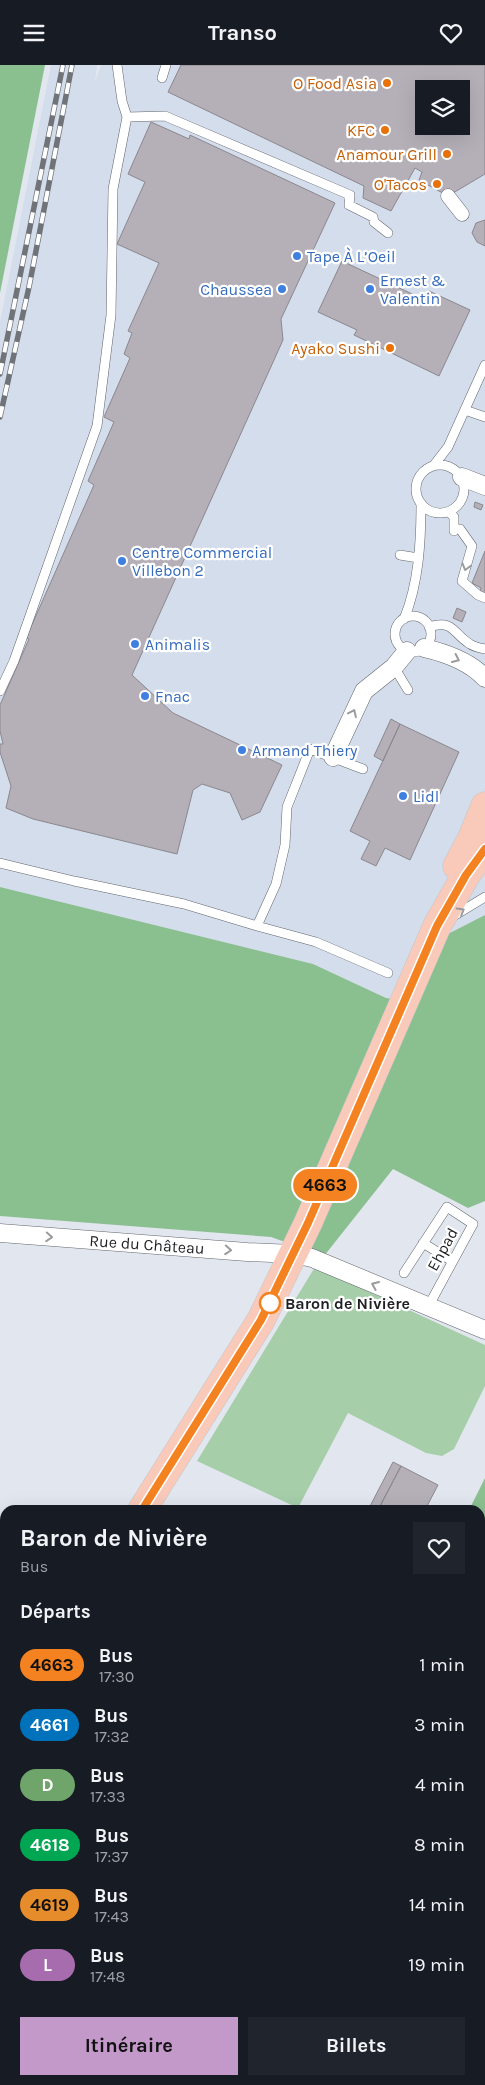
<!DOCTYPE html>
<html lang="fr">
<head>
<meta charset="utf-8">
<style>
  :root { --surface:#171b24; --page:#20242c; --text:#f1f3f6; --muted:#9ea1a6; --accent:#c399c9 }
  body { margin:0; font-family:Karla,sans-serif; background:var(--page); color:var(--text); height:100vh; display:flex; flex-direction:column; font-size:19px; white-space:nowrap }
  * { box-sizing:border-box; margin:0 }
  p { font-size:16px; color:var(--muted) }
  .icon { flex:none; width:28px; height:28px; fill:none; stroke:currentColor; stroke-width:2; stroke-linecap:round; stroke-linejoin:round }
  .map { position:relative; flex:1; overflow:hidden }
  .drawer { position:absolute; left:0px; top:1440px; width:485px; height:580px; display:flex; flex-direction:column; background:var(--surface); border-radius:15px 15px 0 0; box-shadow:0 5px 20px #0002 }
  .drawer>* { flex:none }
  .badge { padding:0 10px; border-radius:16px; font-size:18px; line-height:32px }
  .fabs { position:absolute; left:415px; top:15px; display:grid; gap:10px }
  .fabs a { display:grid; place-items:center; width:55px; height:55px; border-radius:0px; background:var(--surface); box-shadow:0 5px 20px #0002; font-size:25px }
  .map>.badge { position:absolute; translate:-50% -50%; box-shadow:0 0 0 2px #fff }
  h2 { padding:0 20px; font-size:19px; line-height:45px }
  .round { display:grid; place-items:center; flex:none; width:52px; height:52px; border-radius:0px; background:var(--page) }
  .headline { display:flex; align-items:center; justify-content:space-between; height:85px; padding:0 20px }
  h1 { font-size:24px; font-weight:700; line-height:38px }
  .cta { display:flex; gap:10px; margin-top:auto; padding:10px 20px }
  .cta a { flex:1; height:58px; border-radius:0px; background:var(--accent); color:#111; font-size:20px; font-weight:700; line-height:58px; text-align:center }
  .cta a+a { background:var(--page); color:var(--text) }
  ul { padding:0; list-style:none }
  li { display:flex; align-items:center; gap:15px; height:60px; padding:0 20px }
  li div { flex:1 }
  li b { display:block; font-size:19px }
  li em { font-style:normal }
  li .badge { min-width:55px; font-weight:700; text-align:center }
  header { display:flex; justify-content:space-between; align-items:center; height:65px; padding:0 20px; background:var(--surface); font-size:22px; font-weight:700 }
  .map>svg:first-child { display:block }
  .built { fill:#d4ddec; fill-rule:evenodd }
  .green { fill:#a5cea9 }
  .forest { fill:#8abf90 }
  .building { fill:#b5b0b8; stroke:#8b878e; fill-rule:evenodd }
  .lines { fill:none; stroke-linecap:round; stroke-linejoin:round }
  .service-casing { stroke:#62666d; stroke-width:10 }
  .pedestrian-casing { stroke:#62666d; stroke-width:15 }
  .minor-casing { stroke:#62666d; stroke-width:19 }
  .primary-casing { stroke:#c4c5c6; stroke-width:29 }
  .service { stroke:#fff; stroke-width:9 }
  .pedestrian { stroke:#fff; stroke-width:14 }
  .minor { stroke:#fff; stroke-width:18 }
  .primary { stroke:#f9caba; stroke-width:28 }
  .rail-casing { stroke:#707378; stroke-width:5.5 }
  .rail { stroke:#fff; stroke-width:4; stroke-dasharray:11; stroke-linecap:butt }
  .oneway { stroke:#9a9b9c }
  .line-casing { stroke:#fff; stroke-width:11 }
  .line { stroke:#f58220; stroke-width:8 }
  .food-dot { fill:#e8710a; stroke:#fff; stroke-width:2 }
  .shop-dot { fill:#3f7fe0; stroke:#fff; stroke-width:2 }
  .stop-dot { fill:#fff; stroke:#f58220; stroke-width:2.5 }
  .labels { text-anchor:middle; stroke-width:4.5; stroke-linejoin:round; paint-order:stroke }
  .food-label { font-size:16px; fill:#c56008; stroke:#fff; text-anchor:end }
  .shop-label { font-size:16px; fill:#366cbe; stroke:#fff; text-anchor:start }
  .street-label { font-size:16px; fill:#1e2023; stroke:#fff }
  .stop-label { font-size:16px; font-weight:bold; fill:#1e2023; stroke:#fff; text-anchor:start }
</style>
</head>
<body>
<header><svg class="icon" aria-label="menu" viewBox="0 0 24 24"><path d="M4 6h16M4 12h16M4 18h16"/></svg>Transo<svg class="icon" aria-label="heart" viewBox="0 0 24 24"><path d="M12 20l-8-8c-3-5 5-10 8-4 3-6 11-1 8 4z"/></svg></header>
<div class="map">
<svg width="485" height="2020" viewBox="0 0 485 2020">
  <rect width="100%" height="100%" fill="#e2e7ef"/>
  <path class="built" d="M51,0H97L95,17L101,0H485V850L444,871L412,936L386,933L313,899L0,822V257ZM424,24H461V61H424Z"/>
  <path class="green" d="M315,1202L485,1280V1321L454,1384L442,1391L426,1388L348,1348L298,1443L197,1396Z"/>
  <path class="forest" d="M0,0H45L0,228Z
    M0,822L313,899L386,933L411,936L444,871L485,850V1136L468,1143L393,1104L324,1191L271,1172L0,1151Z
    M485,1413V1852L480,1850V1445H469Z"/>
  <path class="building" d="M181,0H485V109L448,131L419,115L422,107L415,103L391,146L363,133L364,121L168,27ZM424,24H461V61H424Z
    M151,57L189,74L190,70L335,138L281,254L283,275L132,610L173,648L282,700L260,747L242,755L230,728L202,719L193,725L177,789L33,754L6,743L11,721L0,687V679H3L0,666V640L29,574L26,573L94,420L88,416L114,357L104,352L130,293L124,289L132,268L128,266L159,198L117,179L145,117L128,109Z
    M485,155V181L477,177L472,168L476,158Z
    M342,196L425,235L429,226L470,245L439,311L354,270L357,265L318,247Z
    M475,437L483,440L481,445L474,442Z
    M485,486V533L478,530L481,523L472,518Z
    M457,543L466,547L462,557L453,553Z
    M391,654L400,659L383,696L374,691Z
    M400,659L459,687L410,795L385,783L376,801L361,794L370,776L350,766Z
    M393,1397L401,1401L378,1445H368Z
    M401,1401L438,1420L425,1445H378Z"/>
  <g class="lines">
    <g class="service-casing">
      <path id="service" d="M117,0L122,36L127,52L165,51L350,130L349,140L373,152L374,157L388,168
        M162,13L166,0
        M465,345L485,352
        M416 424a24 24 0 1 1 48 0a24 24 0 1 1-48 0Z
        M434,400L448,382L485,300
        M449,447L454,452V466
        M460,464L472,481L462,516L478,530L485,533
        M400,490L418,493
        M395 569a18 18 0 1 1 36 0a18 18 0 1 1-36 0Z
        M404,554C419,518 421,476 421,438
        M429,562C454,554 453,569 470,579C474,582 480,583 485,584
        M394,602L408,625
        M0,626L14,596L97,361L111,250L113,124L127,52
        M0,798L74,816L184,839L257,861L276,819L285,780L287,742L310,684L363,704
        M452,852L485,832
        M257,861L316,877L388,908
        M423,1178L452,1196
        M404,1208L447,1142L473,1159L428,1242"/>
    </g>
    <g class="pedestrian-casing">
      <path id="pedestrian" d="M448,131L462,149"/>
    </g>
    <g class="minor-casing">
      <path id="minor" d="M462,412L485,421
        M424,583C446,588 469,596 485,613
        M333,692L364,626L394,602L407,586
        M0,1168L247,1187L294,1189L312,1193L485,1265
        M0,1577L5,1580"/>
    </g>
    <g class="primary-casing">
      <path id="primary" d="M457,801L472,773L485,741
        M142,1445L261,1255L308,1158L437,861L466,810L485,784
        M0,1648L5,1642"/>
    </g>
    <use href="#service" class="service"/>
    <use href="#pedestrian" class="pedestrian"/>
    <use href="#minor" class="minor"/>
    <use href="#primary" class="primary"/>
    <g class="rail-casing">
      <path id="rail" d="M0,309L63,0
        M0,352L29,222L72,0"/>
    </g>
    <use href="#rail" class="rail"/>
  </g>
  <defs><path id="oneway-chevron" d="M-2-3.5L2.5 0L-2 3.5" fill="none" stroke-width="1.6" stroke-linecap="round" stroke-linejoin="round" transform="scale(1.25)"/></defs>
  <g class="oneway">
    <use href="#oneway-chevron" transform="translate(466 502) rotate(106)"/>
    <use href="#oneway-chevron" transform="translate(456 594) rotate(25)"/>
    <use href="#oneway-chevron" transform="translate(353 648) rotate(-65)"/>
    <use href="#oneway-chevron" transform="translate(461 846) rotate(-31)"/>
    <use href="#oneway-chevron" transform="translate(49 1172) rotate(4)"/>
    <use href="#oneway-chevron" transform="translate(228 1185) rotate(4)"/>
    <use href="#oneway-chevron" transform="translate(375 1220) rotate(-157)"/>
  </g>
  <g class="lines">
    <g class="line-casing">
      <path id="line" d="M142,1445L261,1255L308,1158L437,861L466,810L485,784"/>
    </g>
    <use href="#line" class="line"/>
  </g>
  <g class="food-dot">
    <circle cx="387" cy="18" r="5"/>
    <circle cx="385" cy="65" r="5"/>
    <circle cx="447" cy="89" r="5"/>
    <circle cx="437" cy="119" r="5"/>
    <circle cx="390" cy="283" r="5"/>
  </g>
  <g class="shop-dot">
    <circle cx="297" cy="191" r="5"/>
    <circle cx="282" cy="224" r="5"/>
    <circle cx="370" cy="224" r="5"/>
    <circle cx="122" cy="496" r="5"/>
    <circle cx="135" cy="579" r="5"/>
    <circle cx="145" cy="631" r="5"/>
    <circle cx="242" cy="685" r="5"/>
    <circle cx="403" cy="731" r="5"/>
  </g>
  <circle class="stop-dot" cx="270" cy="1238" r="10"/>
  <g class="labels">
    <g class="food-label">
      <text x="377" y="24">O Food Asia</text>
      <text x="375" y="71">KFC</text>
      <text x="437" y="95">Anamour Grill</text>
      <text x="427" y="125">O'Tacos</text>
      <text x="380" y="289">Ayako Sushi</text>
    </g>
    <g class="shop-label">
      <text x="307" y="197">Tape À L’Oeil</text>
      <text x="380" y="221">Ernest &amp;<tspan x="380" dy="18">Valentin</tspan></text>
      <text x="272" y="230" text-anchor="end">Chaussea</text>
      <text x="132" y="493">Centre Commercial<tspan x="132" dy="18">Villebon 2</tspan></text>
      <text x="145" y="585">Animalis</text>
      <text x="155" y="637">Fnac</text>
      <text x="252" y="691">Armand Thiery</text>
      <text x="413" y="737">Lidl</text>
    </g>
    <g class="street-label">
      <text transform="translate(147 1179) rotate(4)" y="6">Rue du Château</text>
      <text transform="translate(442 1184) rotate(-61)" y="6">Ehpad</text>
    </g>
    <g class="stop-label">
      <text x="285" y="1244">Baron de Nivière</text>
    </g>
  </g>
</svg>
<div class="fabs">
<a><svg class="icon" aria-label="layers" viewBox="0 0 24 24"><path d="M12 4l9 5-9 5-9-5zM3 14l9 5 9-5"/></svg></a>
</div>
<b class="badge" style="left:325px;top:1120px;background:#f58220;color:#111">4663</b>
<section class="drawer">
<div class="headline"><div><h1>Baron de Nivière</h1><p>Bus</p></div><a class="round"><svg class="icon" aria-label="heart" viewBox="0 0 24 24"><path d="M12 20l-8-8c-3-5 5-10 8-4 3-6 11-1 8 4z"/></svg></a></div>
<h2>Départs</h2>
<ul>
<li><span class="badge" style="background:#f58220;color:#111">4663</span><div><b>Bus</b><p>17:30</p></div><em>1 min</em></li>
<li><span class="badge" style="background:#0072bc;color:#fff">4661</span><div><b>Bus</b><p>17:32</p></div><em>3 min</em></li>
<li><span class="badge" style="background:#6fa46a;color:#fff">D</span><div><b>Bus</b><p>17:33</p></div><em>4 min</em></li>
<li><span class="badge" style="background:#00a651;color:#fff">4618</span><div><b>Bus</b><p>17:37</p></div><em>8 min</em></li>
<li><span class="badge" style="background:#e78c2a;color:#111">4619</span><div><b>Bus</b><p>17:43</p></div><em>14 min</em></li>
<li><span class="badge" style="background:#a76cad;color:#fff">L</span><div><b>Bus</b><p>17:48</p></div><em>19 min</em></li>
</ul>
<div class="cta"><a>Itinéraire</a><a>Billets</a></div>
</section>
</div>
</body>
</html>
